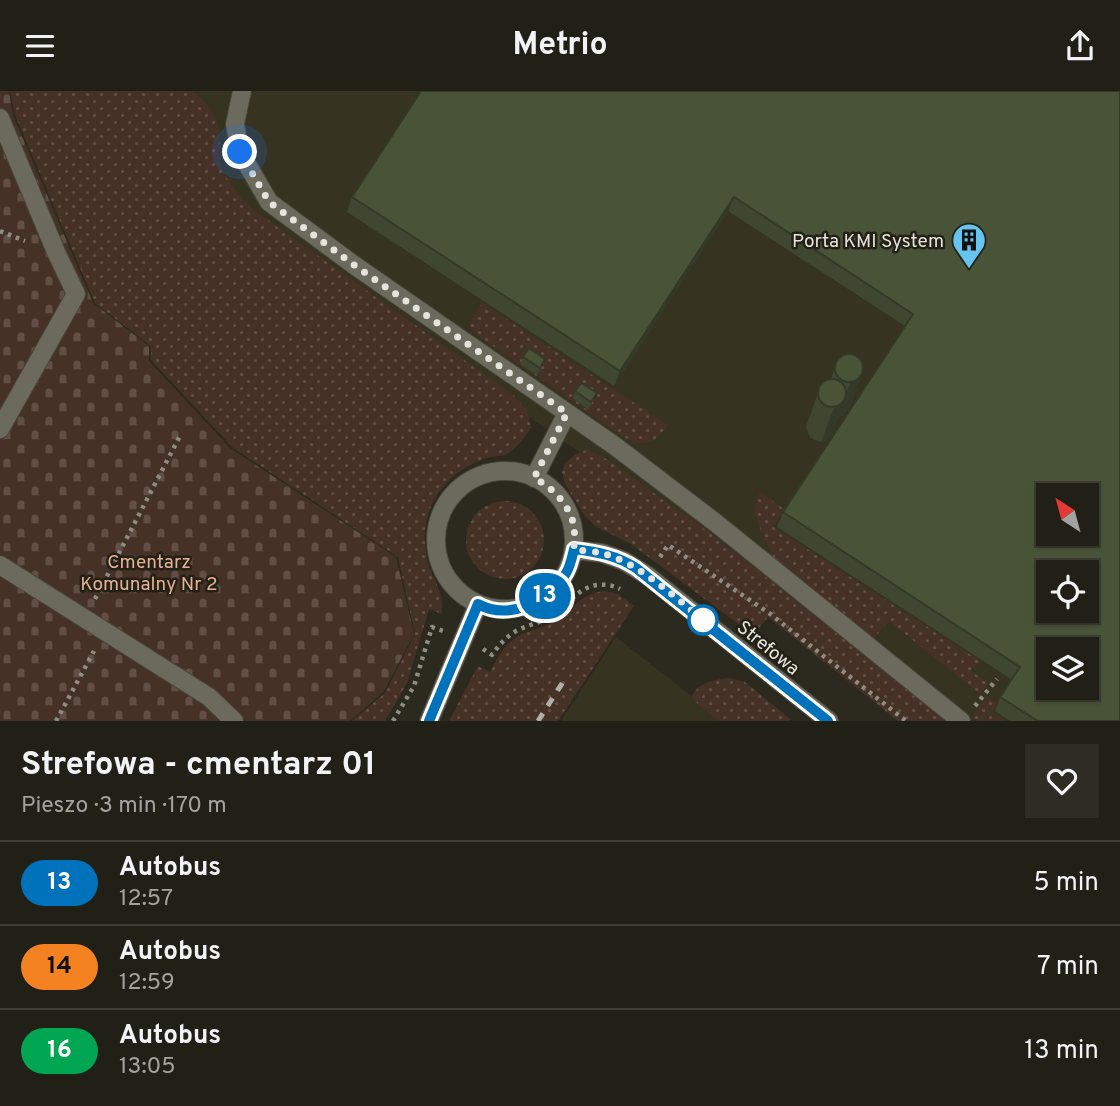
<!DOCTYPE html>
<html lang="pl">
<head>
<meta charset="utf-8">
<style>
  :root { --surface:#212017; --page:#2d2d24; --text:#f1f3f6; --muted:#a2a3a1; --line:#3e3e36 }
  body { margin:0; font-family:Overpass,sans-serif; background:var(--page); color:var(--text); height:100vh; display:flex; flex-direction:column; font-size:26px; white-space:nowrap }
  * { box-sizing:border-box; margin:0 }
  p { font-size:23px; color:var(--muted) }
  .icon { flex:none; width:38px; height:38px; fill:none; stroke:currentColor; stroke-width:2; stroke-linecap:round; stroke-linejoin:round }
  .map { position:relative; height:630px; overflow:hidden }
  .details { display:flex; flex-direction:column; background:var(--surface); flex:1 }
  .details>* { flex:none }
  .badge { padding:0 14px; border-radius:23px; font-size:24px; line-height:46px }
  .needle { width:46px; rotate:324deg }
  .tools { position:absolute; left:1036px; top:392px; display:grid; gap:14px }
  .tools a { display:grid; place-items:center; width:63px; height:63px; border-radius:0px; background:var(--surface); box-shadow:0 2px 5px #0004,0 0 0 2px var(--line); font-size:35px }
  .you { position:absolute; width:35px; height:35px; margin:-18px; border:5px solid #fff; border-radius:50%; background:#1a73e8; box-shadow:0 0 0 10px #1a73e833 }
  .map>.badge { position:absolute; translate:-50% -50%; box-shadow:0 0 0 4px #fff }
  .round { display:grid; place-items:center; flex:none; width:74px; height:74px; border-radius:0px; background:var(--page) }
  .headline { display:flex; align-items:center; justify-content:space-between; height:119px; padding:0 21px }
  h1 { font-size:33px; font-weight:700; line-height:52px }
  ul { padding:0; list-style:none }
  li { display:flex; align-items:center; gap:21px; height:84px; padding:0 21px; border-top:2px solid var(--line) }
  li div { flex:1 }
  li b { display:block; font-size:26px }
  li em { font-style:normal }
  li .badge { min-width:77px; font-weight:700; text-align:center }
  header { display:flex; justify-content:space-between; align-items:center; height:91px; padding:0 21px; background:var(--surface); font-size:32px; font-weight:700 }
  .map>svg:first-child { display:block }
  .built { fill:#363321; fill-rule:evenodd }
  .grass { fill:url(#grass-dots) }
  .cemetery { fill:url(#cemetery-stones) }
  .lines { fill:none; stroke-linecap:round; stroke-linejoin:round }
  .minor-casing { stroke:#47453b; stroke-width:20 }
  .path { stroke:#8e8d84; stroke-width:4.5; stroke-dasharray:3.5 5; stroke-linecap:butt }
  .minor { stroke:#6c6a5c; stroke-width:18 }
  .rail { stroke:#b0afa7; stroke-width:5; stroke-dasharray:9 9; stroke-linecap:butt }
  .wall { fill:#3f4730 }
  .shaded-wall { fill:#333a27 }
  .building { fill:#495338; stroke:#333a27; stroke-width:2; fill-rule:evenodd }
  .line-casing { stroke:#fff; stroke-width:16 }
  .line { stroke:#0072bc; stroke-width:10 }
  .walk { stroke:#e4e3dc; stroke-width:7; stroke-dasharray:0 12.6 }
  .stop-dot { fill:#fff; stroke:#0072bc; stroke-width:3.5 }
  .labels { text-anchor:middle; stroke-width:5; stroke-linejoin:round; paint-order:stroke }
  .poi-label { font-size:19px; fill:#e4e3dc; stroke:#232116; text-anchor:end }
  .park-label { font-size:19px; fill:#e7b094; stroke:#232116 }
  .street-label { font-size:19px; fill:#e4e3dc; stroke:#232116 }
</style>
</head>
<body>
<header><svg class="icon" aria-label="menu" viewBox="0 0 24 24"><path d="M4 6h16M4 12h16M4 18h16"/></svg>Metrio<svg class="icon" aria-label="share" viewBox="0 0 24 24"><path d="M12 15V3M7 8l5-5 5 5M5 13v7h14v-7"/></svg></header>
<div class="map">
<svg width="1120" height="630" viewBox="0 0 1120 630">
  <defs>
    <pattern id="grass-dots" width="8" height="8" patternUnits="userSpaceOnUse" patternTransform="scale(1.75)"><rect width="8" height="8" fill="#463126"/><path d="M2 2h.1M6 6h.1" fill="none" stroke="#614f45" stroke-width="1.8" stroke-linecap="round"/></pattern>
    <pattern id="cemetery-stones" width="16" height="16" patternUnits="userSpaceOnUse" patternTransform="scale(1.75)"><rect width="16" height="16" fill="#463126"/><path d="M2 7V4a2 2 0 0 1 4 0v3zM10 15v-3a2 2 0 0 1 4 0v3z" fill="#614f45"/></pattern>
  </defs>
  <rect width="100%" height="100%" fill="#2c2a1f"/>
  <path class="built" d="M148,0H1120V630H923L601,376L340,195L220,104ZM1048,404H1087V443H1048ZM1048,481H1087V520H1048ZM1048,558H1087V597H1048Z
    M616,546L723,630H561Z"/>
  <path class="grass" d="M10,0H193C209,15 219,25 220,47C220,55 218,63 220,70C224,89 239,103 251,117L512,303L527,319L531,337C524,347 516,359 505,364C498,366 490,365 484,368C453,379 428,405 425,439C424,451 426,465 429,476C433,486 439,496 441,506C442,512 442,517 442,523L429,518L407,592L385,630H352L385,602L415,543L398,466L232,356L151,269V255L95,212L15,24Z
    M482,212L668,334C656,350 653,353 633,352L474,242L470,236L471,229Z
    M587,359L600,364L619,377L710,442L947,630H898L768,526L753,544L631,453L595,435L584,424L565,393L562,381L565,372L576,363Z
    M760,401L784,418L773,436L980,570L971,580L988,592L980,603L889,530L874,547L773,466L761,440L754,418Z
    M466 449a39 39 0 1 1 78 0a39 39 0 1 1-78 0Z
    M604,500L618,503L634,515L558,630H449L478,575L490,581C496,570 502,557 512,549C524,540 540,538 553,531C573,519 579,503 604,500Z
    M728,587L745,591L790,628L789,630H719L695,611L692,605C699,591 715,589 728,587Z
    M987,606L997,612L992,621L1006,630H977L972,626Z"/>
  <path class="cemetery" d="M0,0H9L13,24L93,212L149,255V270L230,357L396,466L414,543L384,600L350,630H0Z"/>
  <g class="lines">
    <g class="minor-casing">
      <path id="minor" d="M242,0L235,33L240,61L269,111L354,174L615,355L716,432L961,630
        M0,27L56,161L76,203L0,338
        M436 449a69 69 0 1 1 138 0a69 69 0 1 1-138 0Z
        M534,387L567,322
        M574,459L602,462L624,470L648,485L829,630
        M0,474L209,606L234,630
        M429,630L478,513"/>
    </g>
    <path class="path" d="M0,140L25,150
      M660,466L668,454L769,522L906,630
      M95,508L181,343
      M483,558L492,564C499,554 506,546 516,540C529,533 545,531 557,522C567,514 575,502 587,497C597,492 611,493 620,498
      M975,615L997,588
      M56,630L94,560
      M393,630L414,595L432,536L443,540"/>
    <use href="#minor" class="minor"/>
    <path class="rail" d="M538,630L563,591"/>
  </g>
  <path class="wall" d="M1120,0V630H1010L995,620L1000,606L1011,588L777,436L783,421L905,235L728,120L614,295L347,121L352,106Z
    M852,264L851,315L844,324L838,326L831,345L827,349L821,351L810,347L806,336L820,296L830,290L837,271Z
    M523,266L542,275L537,284L521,274Z
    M575,300L594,309L588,318L573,308Z"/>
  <path class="shaded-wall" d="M734,106L728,120L614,295L620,280Z
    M863,281L851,315L844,324L838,326L831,345L827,349L821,351L834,317L843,311L850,292Z"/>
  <path class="building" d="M421,0H1120V630H1038L1000,606L1020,576L783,421L913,223L734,106L620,280L352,106ZM1048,404H1087V443H1048ZM1048,481H1087V520H1048ZM1048,558H1087V597H1048Z
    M529,257L545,268L540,277L523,266Z
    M835 277a14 14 0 1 1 28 0a14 14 0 1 1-28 0Z
    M818 302a14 14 0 1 1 28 0a14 14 0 1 1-28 0Z
    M581,292L597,302L591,311L575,300Z"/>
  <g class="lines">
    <g class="line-casing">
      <path id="line" d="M429,630L478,513C509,530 547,511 565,484C570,477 572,467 574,458C597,461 616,464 636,477L828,630"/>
    </g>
    <use href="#line" class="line"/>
    <path class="walk" d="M240,61L269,111L354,174L567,322L534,387C553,397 569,413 574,435C575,442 574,451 574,458C583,460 593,460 601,462C636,469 682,512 710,535L703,529"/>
  </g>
  <defs>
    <g id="building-pin" transform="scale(1.75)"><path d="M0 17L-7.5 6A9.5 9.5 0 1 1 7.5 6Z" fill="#65c5ee" stroke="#232116"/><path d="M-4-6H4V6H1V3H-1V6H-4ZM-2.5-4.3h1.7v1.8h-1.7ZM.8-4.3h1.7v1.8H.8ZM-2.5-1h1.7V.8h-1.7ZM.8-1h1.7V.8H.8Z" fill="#111"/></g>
  </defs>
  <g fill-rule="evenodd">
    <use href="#building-pin" x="969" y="149"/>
  </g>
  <circle class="stop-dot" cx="703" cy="529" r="14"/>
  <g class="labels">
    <g class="poi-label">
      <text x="944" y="156">Porta KMI System</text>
    </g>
    <g class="park-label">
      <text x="149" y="477">Cmentarz<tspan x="149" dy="22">Komunalny Nr 2</tspan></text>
    </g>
    <g class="street-label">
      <text transform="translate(769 556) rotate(39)" y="7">Strefowa</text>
    </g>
  </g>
</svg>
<div class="tools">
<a><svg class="needle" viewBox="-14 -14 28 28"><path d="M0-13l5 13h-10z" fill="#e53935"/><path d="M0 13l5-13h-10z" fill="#a2a3a1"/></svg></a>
<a><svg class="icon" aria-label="locate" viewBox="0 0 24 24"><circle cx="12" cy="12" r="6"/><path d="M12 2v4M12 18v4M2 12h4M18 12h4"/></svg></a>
<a><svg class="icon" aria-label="layers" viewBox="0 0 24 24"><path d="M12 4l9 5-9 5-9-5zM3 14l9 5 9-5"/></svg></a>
</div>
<div class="you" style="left:240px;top:61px"></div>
<b class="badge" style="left:545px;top:505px;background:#0072bc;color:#fff">13</b>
</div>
<section class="details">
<div class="headline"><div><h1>Strefowa - cmentarz 01</h1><p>Pieszo · 3 min · 170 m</p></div><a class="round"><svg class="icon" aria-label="heart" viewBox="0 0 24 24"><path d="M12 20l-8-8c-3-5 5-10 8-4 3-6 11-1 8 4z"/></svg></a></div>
<ul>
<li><span class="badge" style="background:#0072bc;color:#fff">13</span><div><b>Autobus</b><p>12:57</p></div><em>5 min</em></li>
<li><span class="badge" style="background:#f58220;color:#111">14</span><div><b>Autobus</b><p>12:59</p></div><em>7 min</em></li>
<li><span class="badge" style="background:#00a651;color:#fff">16</span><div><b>Autobus</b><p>13:05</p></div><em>13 min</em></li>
</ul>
</section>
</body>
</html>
